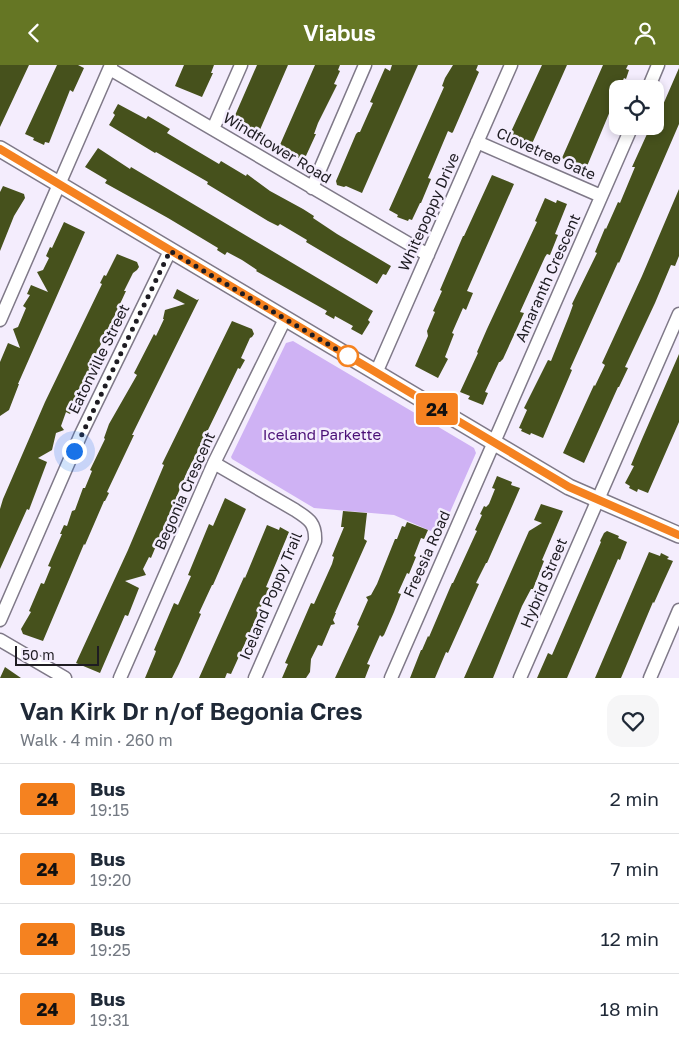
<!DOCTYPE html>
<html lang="en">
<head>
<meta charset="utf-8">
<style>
  :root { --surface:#fff; --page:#f6f6f7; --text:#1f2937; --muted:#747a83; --line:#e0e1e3; --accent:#657624 }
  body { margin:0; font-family:"Golos Text",sans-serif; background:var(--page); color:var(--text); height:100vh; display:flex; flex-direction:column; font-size:19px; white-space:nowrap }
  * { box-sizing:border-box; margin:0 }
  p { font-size:16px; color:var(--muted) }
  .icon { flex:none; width:28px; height:28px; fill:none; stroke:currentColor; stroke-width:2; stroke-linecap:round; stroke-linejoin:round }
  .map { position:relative; height:613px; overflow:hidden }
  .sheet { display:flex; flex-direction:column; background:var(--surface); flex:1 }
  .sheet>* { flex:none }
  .badge { padding:0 10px; border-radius:4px; font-size:18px; line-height:32px }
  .fabs { position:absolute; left:609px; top:15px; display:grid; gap:10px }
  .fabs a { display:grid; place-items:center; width:55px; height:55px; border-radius:10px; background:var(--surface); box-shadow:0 2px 8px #0003; font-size:25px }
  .scale { position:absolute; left:15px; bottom:12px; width:84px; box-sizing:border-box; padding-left:5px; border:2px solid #1e1c22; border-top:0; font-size:14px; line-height:18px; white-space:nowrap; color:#1e1c22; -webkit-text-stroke:4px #f4edfd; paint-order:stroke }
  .you { position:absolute; width:25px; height:25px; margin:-12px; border:4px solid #fff; border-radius:50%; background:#1a73e8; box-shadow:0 0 0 8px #1a73e833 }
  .map>.badge { position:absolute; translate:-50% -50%; box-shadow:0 0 0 2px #fff }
  .round { display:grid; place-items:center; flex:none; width:52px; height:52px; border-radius:15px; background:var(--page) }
  .summary { display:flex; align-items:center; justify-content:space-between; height:85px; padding:0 20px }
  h1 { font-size:24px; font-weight:600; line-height:38px }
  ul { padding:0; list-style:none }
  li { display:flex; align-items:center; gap:15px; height:70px; padding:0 20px; border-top:1px solid var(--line) }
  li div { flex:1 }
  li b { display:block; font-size:19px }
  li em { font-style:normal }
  li .badge { min-width:55px; font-weight:700; text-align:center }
  header { display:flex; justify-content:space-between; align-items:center; height:65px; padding:0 20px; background:var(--accent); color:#fff; font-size:22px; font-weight:600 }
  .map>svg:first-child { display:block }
  .green { fill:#cfb2f4 }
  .building { fill:#46511c }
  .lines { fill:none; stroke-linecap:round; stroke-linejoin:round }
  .minor-casing { stroke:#7f7988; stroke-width:15 }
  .tertiary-casing { stroke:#7f7988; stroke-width:18 }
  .minor { stroke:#fff; stroke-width:12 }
  .tertiary { stroke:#fff; stroke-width:15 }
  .line-casing { stroke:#fff; stroke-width:11 }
  .line { stroke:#f58220; stroke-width:8 }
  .walk { stroke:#1e1c22; stroke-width:5; stroke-dasharray:0 9 }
  .stop-dot { fill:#fff; stroke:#f58220; stroke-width:2.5 }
  .labels { text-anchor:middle; stroke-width:5; stroke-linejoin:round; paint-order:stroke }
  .street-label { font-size:15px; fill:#1e1c22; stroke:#f4edfd }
  .park-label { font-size:15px; fill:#4a0f76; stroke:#f4edfd }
</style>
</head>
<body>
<header><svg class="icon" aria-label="back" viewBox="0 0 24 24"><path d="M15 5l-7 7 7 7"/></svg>Viabus<svg class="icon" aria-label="person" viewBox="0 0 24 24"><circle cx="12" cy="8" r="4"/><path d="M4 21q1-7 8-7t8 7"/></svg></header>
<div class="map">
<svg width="679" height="613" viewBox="0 0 679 613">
  <rect width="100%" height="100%" fill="#f4edfd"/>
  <path class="green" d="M293,276L474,383L476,388L440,470L394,450L314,443L232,394L231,392L286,278Z"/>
  <path class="building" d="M0,0H29L0,62Z
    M57,0H78L84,3L73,27L70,25L49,78L45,77L44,80L33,75L34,73L25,69Z
    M184,0H214L211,8H213L202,32L175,21Z
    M257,0H288L259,67L244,60L240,61L234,59L233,55Z
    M315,0H340L338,5L340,6L334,19L337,20L318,58L314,69H316L305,93H304L303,95L295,91L296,89L279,82Z
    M392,0H418L362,128L346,121L344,122L337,120L336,116L356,69L358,67H360L368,49L373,38L370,37L385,3L390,6Z
    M453,0H478L476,5L479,7L453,67L452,68L448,66L432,104L428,113L431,114L421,138H420L412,155L409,154L408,156L397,152L398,150L389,145L444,22L442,21L445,13Z
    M542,0H567L531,81L520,75L518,78L510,74L511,72L509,71Z
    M603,0H628L626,4L629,5L626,14L624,13L619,24H618V27L585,106L574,101L575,99L562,93Z
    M679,3V59L619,198L618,197L583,275L570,304L572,305L543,373L531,368L530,370L521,366L522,364L519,363L527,345L524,343L548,295L551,296L569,251L573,240L572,239L597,188L595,187L605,163L606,164L618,137L620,138L635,102H632L647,69L650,61H655V51L659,41L662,42Z
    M118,39L146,54L148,51L170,64L167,68L192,83L219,99L221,96L246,111L247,109L270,126L303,144L314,151L313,153L337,169L391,201L386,210L383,209L377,219L306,177L307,175L280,159L278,161L268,156L207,119L208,117L156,87L155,88L109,60L115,50L113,48Z
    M98,83L130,104L131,102L373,246L368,255L370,257L362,270L351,264L353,261L335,251L334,254L325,249L327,246L256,206L257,205L242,195L227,187L225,190L217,185L218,183L168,153L105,118L107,115L85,102Z
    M492,110L514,119L467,226L473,228L466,245L463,243L452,268L454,269L445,292L448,294L438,313L415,301L428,271L427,266L435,247L433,246L442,226L440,225L463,171H464Z
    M3,121L24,129L25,133L14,151L0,186V127Z
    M679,124V191L675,201L671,200L655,238L625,302L628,303L619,322H618L584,398L563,388L594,320L595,321L605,300L602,298L642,211Z
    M545,133L556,138L557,135L567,139L555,169L558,170L550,190L547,189L545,192L520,247L524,248L503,294L500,297H499L485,327L488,328L483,340L468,334L470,331L460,327L478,288L477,287L487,264L537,157L535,156Z
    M64,157L85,167L18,319H19L9,345L0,351V297L8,278L20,283L13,264L18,262L26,243L23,241L30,230L27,229L31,220L48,227L37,207L43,205L49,193L46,191L50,182L52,183Z
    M117,189L137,197L139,202L137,205L133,208L124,226H126L107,267L89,303L91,304L72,340L74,341L70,349L66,347L61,361L64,365L56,368L52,385L38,393L47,397L29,445L27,444L0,504V444L3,434L45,337L102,219L100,218L104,210L106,211Z
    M177,224L197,235L199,234L132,370H134L107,427L109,428L105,436H104L85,480L84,479L43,576L23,569L21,564L31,547L29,546L41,518L44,519L51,502L48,501L62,469H60L64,460L67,461L72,446L75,445L83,423H85L92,406L90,405L105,374L104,373L109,359L137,310L134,308L154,269L156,271L164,254H163L165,245L185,239L173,233Z
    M232,256L252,264L254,269L252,272L250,273L241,293L245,295L240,304L238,303L206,369L208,370L204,379L202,378L187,407L151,493L149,492L143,504L146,510L125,516L139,523L128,551L125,550L100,608L76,598L128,485L164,400L162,399Z
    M679,289V357L648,428L638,424L637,427L629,423L630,421L625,418L634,401L631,400L642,374Z
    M497,411L512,417L511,420L520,423L510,446L487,498H486L476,518L479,519L448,588L446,587L435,613H410L421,585H422L428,571L429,572L452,518H453L475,470L477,466L475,465L482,450L480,449L484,441L486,442L489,439L495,424L492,423Z
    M225,433L246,444L213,520H212L199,548L201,549L179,599L172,613H145L155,589L156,586L154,585L174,538L178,540L191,511L188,510L209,459L213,461Z
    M541,439L563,446L542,495L544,496L533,524H531L522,541L493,613H464L529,466L542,458L534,455Z
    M343,446L367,448L364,474L367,476L335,548H336L333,555L335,559L331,560L322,581L318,580L311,594L310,607L306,613H282L288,599L285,598L311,538L314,539L332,499L334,492L332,491L344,462H341Z
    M407,457L428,465L424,474L421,473L414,491L416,492L409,509L407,508L398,528L401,529L394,547L384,570L382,572L380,570L367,599L370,600L365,613H335L359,561L357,560L368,535L366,532L371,530L377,519L395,474H397L402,461L405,462Z
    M267,460L279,465L280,462L289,467L266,522L269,523L251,565L231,609L227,608L225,613H199L244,512L245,513Z
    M607,466L619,471L618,473L627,477L620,495L618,494L567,613H537L548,588L552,590L601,477L600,476L604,468Z
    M649,487L660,491L661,488L669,492L667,494L673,496L662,520L654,538L653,537L621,613H595Z
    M5,602L21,613H0Z"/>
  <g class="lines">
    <g class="minor-casing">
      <path id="minor" d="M110,4L428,190
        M648,24L658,0
        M213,64L241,0
        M477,77L601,131
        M312,123L365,0
        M0,255L111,0
        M376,308L511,0
        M214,398L295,445C309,454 316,458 315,476L255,613
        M0,555L81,369L170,186
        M0,575L65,613
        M120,613L214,398L285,254
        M391,613L632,61
        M520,613L679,249
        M650,613L679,545"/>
    </g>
    <g class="tertiary-casing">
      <path id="tertiary" d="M0,84L569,422L679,470"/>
    </g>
    <use href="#minor" class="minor"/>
    <use href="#tertiary" class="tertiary"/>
  </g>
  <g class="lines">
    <g class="line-casing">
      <path id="line" d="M0,84L569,422L679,470"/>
    </g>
    <use href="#line" class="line"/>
    <path class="walk" d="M74,386L170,186L348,291"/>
  </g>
  <circle class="stop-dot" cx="348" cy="291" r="10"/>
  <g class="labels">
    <g class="street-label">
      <text transform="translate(277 83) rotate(31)" y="5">Windflower Road</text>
      <text transform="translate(546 89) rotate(24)" y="5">Clovetree Gate</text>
      <text transform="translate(429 147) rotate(-66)" y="5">Whitepoppy Drive</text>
      <text transform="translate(548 213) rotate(-66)" y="5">Amaranth Crescent</text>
      <text transform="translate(99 294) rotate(-64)" y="5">Eatonville Street</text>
      <text transform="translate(185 426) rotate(-66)" y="5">Begonia Crescent</text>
      <text transform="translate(427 489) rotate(-66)" y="5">Freesia Road</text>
      <text transform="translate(544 518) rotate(-67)" y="5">Hybrid Street</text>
      <text transform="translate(271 531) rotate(-67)" y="5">Iceland Poppy Trail</text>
    </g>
    <g class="park-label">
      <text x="322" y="375">Iceland Parkette</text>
    </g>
  </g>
</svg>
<div class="fabs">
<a><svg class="icon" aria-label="locate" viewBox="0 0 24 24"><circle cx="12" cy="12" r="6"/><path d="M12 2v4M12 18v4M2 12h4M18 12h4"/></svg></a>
</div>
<div class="scale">50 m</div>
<div class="you" style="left:74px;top:386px"></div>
<b class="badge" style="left:437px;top:344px;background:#f58220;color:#111">24</b>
</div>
<section class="sheet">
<div class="summary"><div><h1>Van Kirk Dr n/of Begonia Cres</h1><p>Walk · 4 min · 260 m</p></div><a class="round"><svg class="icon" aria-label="heart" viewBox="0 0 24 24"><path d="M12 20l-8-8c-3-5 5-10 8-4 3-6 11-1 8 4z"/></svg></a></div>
<ul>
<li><span class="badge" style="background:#f58220;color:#111">24</span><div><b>Bus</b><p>19:15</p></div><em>2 min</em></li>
<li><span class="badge" style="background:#f58220;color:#111">24</span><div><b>Bus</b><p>19:20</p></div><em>7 min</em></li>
<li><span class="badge" style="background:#f58220;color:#111">24</span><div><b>Bus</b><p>19:25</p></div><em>12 min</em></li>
<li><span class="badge" style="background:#f58220;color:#111">24</span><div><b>Bus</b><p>19:31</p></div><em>18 min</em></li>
</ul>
</section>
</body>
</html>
